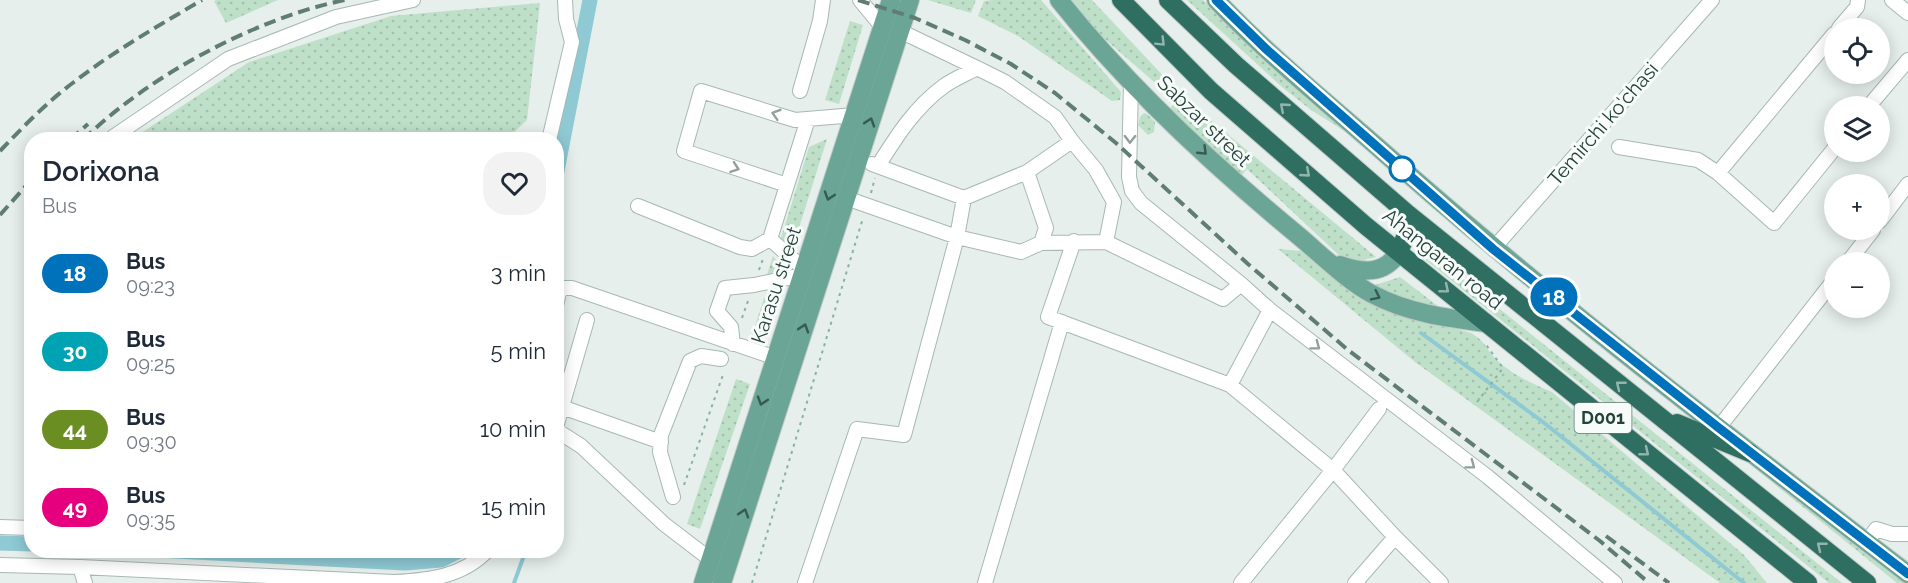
<!DOCTYPE html>
<html lang="en">
<head>
<meta charset="utf-8">
<style>
  :root { --surface:#fff; --page:#f2f2f3; --text:#1f2937; --muted:#747a83 }
  body { margin:0; font-family:Raleway,sans-serif; background:var(--page); color:var(--text); height:100vh; display:flex; flex-direction:column; font-size:22px; white-space:nowrap }
  * { box-sizing:border-box; margin:0 }
  p { font-size:20px; color:var(--muted) }
  .icon { flex:none; width:33px; height:33px; fill:none; stroke:currentColor; stroke-width:2; stroke-linecap:round; stroke-linejoin:round }
  .map { position:relative; flex:1; overflow:hidden }
  .details { position:absolute; left:24px; top:132px; width:540px; height:426px; display:flex; flex-direction:column; background:var(--surface); border-radius:24px; box-shadow:0 3px 15px #0003 }
  .details>* { flex:none }
  .badge { padding:0 12px; border-radius:20px; font-size:21px; line-height:39px }
  .tools { position:absolute; left:1824px; top:18px; display:grid; gap:12px }
  .tools a { display:grid; place-items:center; width:66px; height:66px; border-radius:50%; background:var(--surface); box-shadow:0 3px 15px #0003; font-size:30px }
  .map>.badge { position:absolute; translate:-50% -50%; box-shadow:0 0 0 3px #fff }
  .round { display:grid; place-items:center; flex:none; width:63px; height:63px; border-radius:24px; background:var(--page) }
  .overview { display:flex; align-items:center; justify-content:space-between; height:102px; padding:0 18px }
  h1 { font-size:28px; font-weight:600; line-height:45px }
  ul { padding:0; list-style:none }
  li { display:flex; align-items:center; gap:18px; height:78px; padding:0 18px }
  li div { flex:1 }
  li b { display:block; font-size:22px }
  li em { font-style:normal }
  li .badge { min-width:66px; font-weight:700; text-align:center }
  .map>svg:first-child { display:block }
  .grass { fill:url(#grass-dots) }
  .lines { fill:none; stroke-linecap:round; stroke-linejoin:round }
  .stream { stroke:#8ec9d4; stroke-width:4 }
  .canal { stroke:#8ec9d4; stroke-width:15 }
  .minor-casing { stroke:#a8b8b2; stroke-width:16 }
  .major-casing { stroke:#c2cac8; stroke-width:20 }
  .highway-casing { stroke:#c2cac8; stroke-width:20 }
  .path { stroke:#86b3a5; stroke-width:2; stroke-dasharray:3 4.5; stroke-linecap:butt }
  .minor { stroke:#fff; stroke-width:14 }
  .major { stroke:#6aa596; stroke-width:18 }
  .highway { stroke:#2f6f62; stroke-width:18 }
  .rail { stroke:#5f7d75; stroke-width:4; stroke-dasharray:12 6; stroke-linecap:butt }
  .oneway { stroke:#93b5ae }
  .oneway2 { stroke:#92a09c }
  .oneway3 { stroke:#365b51 }
  .line-casing { stroke:#fff; stroke-width:14 }
  .line { stroke:#0072bc; stroke-width:9 }
  .stop-dot { fill:#fff; stroke:#0072bc; stroke-width:3 }
  .labels { text-anchor:middle; stroke-width:6; stroke-linejoin:round; paint-order:stroke }
  .shield { fill:#f7fbf9; stroke:#637a73; stroke-width:1.5 }
  .shield-label { font-size:18px; font-weight:bold; fill:#24423a }
  .street-label { font-size:20px; fill:#24423a; stroke:#f7fbf9 }
</style>
</head>
<body>
<div class="map">
<svg width="1908" height="583" viewBox="0 0 1908 583">
  <defs>
    <pattern id="grass-dots" width="8" height="8" patternUnits="userSpaceOnUse" patternTransform="scale(1.5)"><rect width="8" height="8" fill="#bfe0c8"/><path d="M2 2h.1M6 6h.1" fill="none" stroke="#a4c1ad" stroke-width="1.8" stroke-linecap="round"/></pattern>
  </defs>
  <rect width="100%" height="100%" fill="#e6efeb"/>
  <path class="grass" d="M217,0H278L226,23L214,1Z
    M928,0H976L971,13Z
    M993,0H1041L1121,92L1120,100L1112,101L1018,36L978,16L984,1Z
    M1071,0H1092L1184,98L1376,257L1359,261L1343,259L1247,169L1239,178L1168,110L1177,102L1098,33Z
    M1187,0H1203L1266,60L1351,135L1311,110L1282,87Z
    M540,3L527,120L507,139H132L249,62L391,16Z
    M850,21L863,25L839,104L825,100Z
    M1144,113L1147,114L1155,122L1154,132L1148,135L1138,125L1140,117Z
    M827,139L792,250L781,238L809,147Z
    M1278,249L1301,251L1369,303L1471,333C1486,342 1484,346 1494,357C1507,372 1534,385 1552,392L1744,555L1767,583H1720L1415,362Z
    M1431,254L1842,583H1829L1426,260Z
    M773,256L785,272L767,275Z
    M1400,277L1447,313L1408,302L1372,286Z
    M777,295L761,343L751,339L764,298Z
    M736,379L750,384L700,529L687,524Z
    M1741,457L1907,583H1897Z"/>
  <g class="lines">
    <path class="stream" d="M1421,333L1543,422L1744,583
      M556,463L557,461
      M514,583L526,550"/>
    <path class="canal" d="M556,176L590,0
      M0,543L32,544
      M156,550L405,563L441,560L461,550"/>
    <g class="minor-casing">
      <path id="minor" d="M860,0L883,28
        M1892,0L1908,13
        M1839,28L1857,7L1858,0
        M900,31L977,68
        M1131,81L1129,177L1132,191L1141,203L1241,284L1270,310L1488,477L1615,583
        M800,91L820,21L823,0
        M1869,106L1908,60
        M112,140L113,137L228,59L336,17L413,0
        M549,140L572,42L566,19L565,0
        M1619,147L1698,160L1718,173L1774,223L1834,149
        M872,164L964,198L1027,172L1046,228L1041,243L1021,252L957,237L964,198
        M878,166C896,137 915,107 944,86C954,79 966,74 977,68L1005,82L1055,117L1072,141L1096,170L1114,202L1106,242L1041,243
        M1027,172L1072,141
        M1718,173L1834,34
        M787,185L684,151L701,91L795,120L855,115
        M638,206L740,247L752,249L770,239
        M1880,221L1908,184
        M1074,241L1048,317L1230,385L1270,310
        M1106,242L1223,299L1241,284
        M1493,249L1712,0
        M1848,262L1873,230
        M805,270L770,239L808,119
        M556,306L559,292L564,288H572L776,358
        M733,344L731,327L717,311L725,288L754,285L803,275
        M1230,385L1333,470L1395,537L1355,583
        M556,405L661,442
        M556,427L587,320
        M556,430L581,446L664,524L711,560
        M1713,435L1834,280
        M673,497L660,452L661,435L690,361L701,356L721,359
        M0,527L32,528
        M1395,537L1441,583
        M1867,542L1876,529L1892,534H1908
        M0,565L80,567L394,582C430,580 462,577 488,550
        M80,567L85,583
        M805,583L857,429L904,435L957,237L846,198
        M985,583L1062,322
        M1241,583L1333,470L1379,409"/>
    </g>
    <g class="major-casing">
      <path id="major" d="M1059,0C1128,87 1215,167 1300,237C1320,254 1350,283 1372,294C1408,313 1446,318 1486,323
        M1216,0C1267,54 1325,101 1381,150C1550,300 1729,436 1908,574
        M1340,265C1363,273 1384,275 1399,252
        M703,583L891,0
        M722,583L910,0"/>
    </g>
    <g class="highway-casing">
      <path id="highway" d="M1121,0L1211,91L1366,226L1808,583
        M1168,0L1236,65L1408,214L1867,583
        M1399,252L1406,235L1408,214
        M1677,423L1750,453"/>
    </g>
    <path class="path" d="M871,193L875,178
      M759,270L763,259
      M742,318L749,298
      M1477,402L1503,368L1484,342
      M684,485L724,372
      M752,583L863,218"/>
    <use href="#minor" class="minor"/>
    <use href="#major" class="major"/>
    <use href="#highway" class="highway"/>
    <path class="rail" d="M858,0L915,18L965,40L1011,64L1055,93L1116,143L1248,264L1348,350L1600,541L1649,583
      M70,140L88,124
      M83,140C148,76 256,18 345,0
      M0,151C23,127 47,102 74,82C114,51 158,26 202,0
      M0,215L32,179
      M1606,536L1669,583"/>
  </g>
  <defs><path id="oneway-chevron" d="M-2-3.5L2.5 0L-2 3.5" fill="none" stroke-width="1.6" stroke-linecap="round" stroke-linejoin="round" transform="scale(1.5)"/></defs>
  <g class="oneway">
    <use href="#oneway-chevron" transform="translate(1161 42) rotate(45)"/>
    <use href="#oneway-chevron" transform="translate(1284 107) rotate(-139)"/>
    <use href="#oneway-chevron" transform="translate(1306 173) rotate(41)"/>
    <use href="#oneway-chevron" transform="translate(1445 289) rotate(39)"/>
    <use href="#oneway-chevron" transform="translate(1620 385) rotate(-141)"/>
    <use href="#oneway-chevron" transform="translate(1645 452) rotate(39)"/>
    <use href="#oneway-chevron" transform="translate(1821 546) rotate(-141)"/>
  </g>
  <g class="oneway2">
    <use href="#oneway-chevron" transform="translate(776 114) rotate(-163)"/>
    <use href="#oneway-chevron" transform="translate(1130 139) rotate(91)"/>
    <use href="#oneway-chevron" transform="translate(735 168) rotate(19)"/>
    <use href="#oneway-chevron" transform="translate(1316 346) rotate(37)"/>
    <use href="#oneway-chevron" transform="translate(1471 465) rotate(37)"/>
  </g>
  <g class="oneway3">
    <use href="#oneway-chevron" transform="translate(870 122) rotate(-72)"/>
    <use href="#oneway-chevron" transform="translate(1203 151) rotate(44)"/>
    <use href="#oneway-chevron" transform="translate(829 196) rotate(108)"/>
    <use href="#oneway-chevron" transform="translate(1376 296) rotate(26)"/>
    <use href="#oneway-chevron" transform="translate(804 328) rotate(-72)"/>
    <use href="#oneway-chevron" transform="translate(762 401) rotate(108)"/>
    <use href="#oneway-chevron" transform="translate(744 513) rotate(-72)"/>
  </g>
  <g class="lines">
    <g class="line-casing">
      <path id="line" d="M1216,0L1265,48L1493,249L1719,428L1908,574"/>
    </g>
    <use href="#line" class="line"/>
  </g>
  <circle class="stop-dot" cx="1402" cy="169" r="12"/>
  <g class="labels">
    <rect class="shield" x="1574.5" y="403" width="57" height="30" rx="4.5"/>
    <g class="shield-label">
      <text x="1603" y="424">D001</text>
    </g>
    <g class="street-label">
      <text transform="translate(1204 121) rotate(44)" y="7">Sabzar street</text>
      <text transform="translate(1603 124) rotate(-49)" y="7">Temirchi ko'chasi</text>
      <text transform="translate(1443 259) rotate(39)" y="7">Ahangaran road</text>
      <text transform="translate(776 285) rotate(-72)" y="7">Karasu street</text>
    </g>
  </g>
</svg>
<div class="tools">
<a><svg class="icon" aria-label="locate" viewBox="0 0 24 24"><circle cx="12" cy="12" r="6"/><path d="M12 2v4M12 18v4M2 12h4M18 12h4"/></svg></a>
<a><svg class="icon" aria-label="layers" viewBox="0 0 24 24"><path d="M12 4l9 5-9 5-9-5zM3 14l9 5 9-5"/></svg></a>
<a>+</a>
<a>−</a>
</div>
<b class="badge" style="left:1554px;top:297px;background:#0072bc;color:#fff">18</b>
<section class="details">
<div class="overview"><div><h1>Dorixona</h1><p>Bus</p></div><a class="round"><svg class="icon" aria-label="heart" viewBox="0 0 24 24"><path d="M12 20l-8-8c-3-5 5-10 8-4 3-6 11-1 8 4z"/></svg></a></div>
<ul>
<li><span class="badge" style="background:#0072bc;color:#fff">18</span><div><b>Bus</b><p>09:23</p></div><em>3 min</em></li>
<li><span class="badge" style="background:#00a3b4;color:#fff">30</span><div><b>Bus</b><p>09:25</p></div><em>5 min</em></li>
<li><span class="badge" style="background:#6b8e23;color:#fff">44</span><div><b>Bus</b><p>09:30</p></div><em>10 min</em></li>
<li><span class="badge" style="background:#e6007e;color:#fff">49</span><div><b>Bus</b><p>09:35</p></div><em>15 min</em></li>
</ul>
</section>
</div>
</body>
</html>
